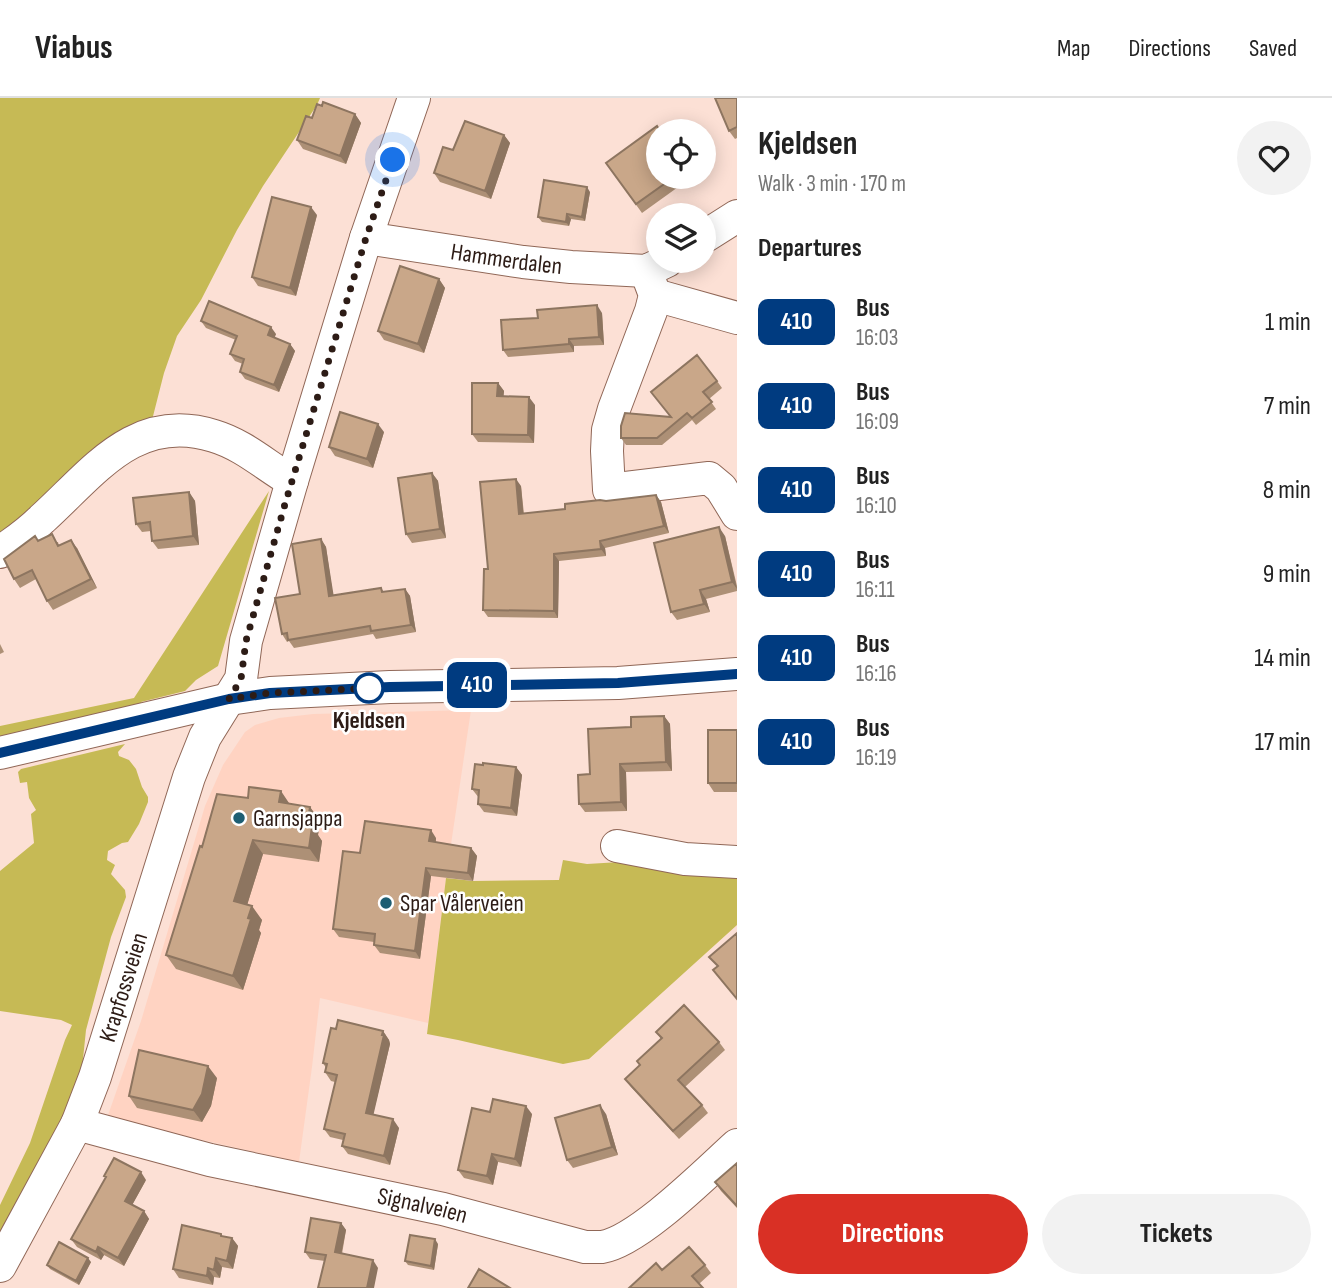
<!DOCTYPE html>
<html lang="en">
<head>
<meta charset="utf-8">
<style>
  :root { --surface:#fff; --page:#f2f2f2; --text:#222; --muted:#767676; --line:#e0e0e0; --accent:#d93025 }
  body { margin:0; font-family:"Sofia Sans Condensed",sans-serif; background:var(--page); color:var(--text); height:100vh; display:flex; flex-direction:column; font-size:26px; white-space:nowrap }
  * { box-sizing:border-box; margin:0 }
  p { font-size:23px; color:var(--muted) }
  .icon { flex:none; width:38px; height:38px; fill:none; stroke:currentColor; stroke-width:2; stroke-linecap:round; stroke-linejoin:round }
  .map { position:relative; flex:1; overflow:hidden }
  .sheet { display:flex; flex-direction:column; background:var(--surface); width:595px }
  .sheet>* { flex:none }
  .badge { padding:0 14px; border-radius:10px; font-size:24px; line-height:46px }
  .fabs { position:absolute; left:646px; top:21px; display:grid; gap:14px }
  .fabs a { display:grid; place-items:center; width:70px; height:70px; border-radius:50%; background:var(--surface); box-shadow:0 4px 18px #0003; font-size:35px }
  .you { position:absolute; width:35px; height:35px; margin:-18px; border:5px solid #fff; border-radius:50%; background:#1a73e8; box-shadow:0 0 0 10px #1a73e833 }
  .map>.badge { position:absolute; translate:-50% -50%; box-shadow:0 0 0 4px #fff }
  h2 { padding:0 21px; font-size:26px; line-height:63px }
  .round { display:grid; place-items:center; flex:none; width:74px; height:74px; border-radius:37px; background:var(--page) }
  .overview { display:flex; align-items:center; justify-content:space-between; height:119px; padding:0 21px }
  h1 { font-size:33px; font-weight:700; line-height:52px }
  .button { display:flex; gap:14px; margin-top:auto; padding:14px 21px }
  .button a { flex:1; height:80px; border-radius:42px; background:var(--accent); color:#fff; font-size:28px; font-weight:700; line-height:80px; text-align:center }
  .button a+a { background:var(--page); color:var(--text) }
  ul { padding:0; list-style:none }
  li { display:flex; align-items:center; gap:21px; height:84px; padding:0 21px }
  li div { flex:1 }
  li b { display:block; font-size:26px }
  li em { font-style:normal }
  li .badge { min-width:77px; font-weight:700; text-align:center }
  header { display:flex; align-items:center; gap:42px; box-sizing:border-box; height:98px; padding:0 35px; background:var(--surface); border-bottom:2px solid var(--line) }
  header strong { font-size:33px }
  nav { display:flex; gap:38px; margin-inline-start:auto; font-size:24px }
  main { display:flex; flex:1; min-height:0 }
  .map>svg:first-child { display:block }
  .built { fill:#ffd3c2 }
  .green { fill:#c6ba55 }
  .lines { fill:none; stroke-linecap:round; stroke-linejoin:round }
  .minor-casing { stroke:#906757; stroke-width:34 }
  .minor { stroke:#fff; stroke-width:32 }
  .wall { fill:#ad9076 }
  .shaded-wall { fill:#8d7560 }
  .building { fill:#c9a789; stroke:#8d7560; stroke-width:2 }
  .line-casing { stroke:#fff; stroke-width:16 }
  .line { stroke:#003b80; stroke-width:10 }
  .walk { stroke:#2d1c16; stroke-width:7; stroke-dasharray:0 12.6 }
  .stop-dot { fill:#fff; stroke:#003b80; stroke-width:3.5 }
  .poi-dot { fill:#1d5e73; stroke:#fff; stroke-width:2.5 }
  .labels { text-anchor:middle; stroke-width:5; stroke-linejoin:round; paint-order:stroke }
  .street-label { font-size:24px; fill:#2d1c16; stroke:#fff }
  .stop-label { font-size:24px; font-weight:bold; fill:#2d1c16; stroke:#fff }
  .poi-label { font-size:24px; fill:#2d1c16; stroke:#fff; text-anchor:start }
</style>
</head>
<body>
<header>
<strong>Viabus</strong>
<nav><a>Map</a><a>Directions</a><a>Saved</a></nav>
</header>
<main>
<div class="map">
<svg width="737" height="1190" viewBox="0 0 737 1190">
  <rect width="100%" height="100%" fill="#fce0d5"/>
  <path class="built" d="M471,612L446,780L428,925L320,900L312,969L299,1064L107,1020L141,923L205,708L223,667L245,634L255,627L279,620L313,616Z"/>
  <path class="green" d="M0,0H320L317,7L263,88L237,132L201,202L177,238L164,275L150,330L0,447Z
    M269,393L218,568L196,582L185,593L141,604L143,607L0,642V628L134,600Z
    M125,646L118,654L119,658L129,662L136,671L142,689L148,699V704L139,726L128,744L122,745L108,753L107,762L115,767L111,776L125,792L126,799L111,839L86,932L83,961L85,967L71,1006L0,1136V1107L30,1045L65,942L72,927L61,922L0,913V773L34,745L31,716L36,712L29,700L27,684L20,685L18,674L21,671Z
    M563,762L587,766L653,762L737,774V827L589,961L563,966L458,942L427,936L446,780L473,783L559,782Z"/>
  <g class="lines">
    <g class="minor-casing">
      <g id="minor">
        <path d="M704,139L737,118"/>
        <path id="s1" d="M366,140L523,164L571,169L646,173L667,163"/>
        <path d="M646,173L655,197L651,213L614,311L608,332L607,353L609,392L709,380L721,390L737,416"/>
        <path d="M655,197L737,220"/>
        <path d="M0,454C15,444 29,434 42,421C93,375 135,313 214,338C244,347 266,368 292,383"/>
        <path d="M0,655L229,601L270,595L390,589L618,585L737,576"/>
        <path d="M617,748L685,761L737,764"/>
        <path id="s2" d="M77,1026L210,1062L443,1111L585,1149C591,1149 597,1149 602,1149C639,1143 708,1073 737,1047"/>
        <path id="s3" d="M0,1168L77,1026L95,979L189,679L205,639L241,581L246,543L292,383L366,140L414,0"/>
      </g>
    </g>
    <use href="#minor" class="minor"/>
  </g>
  <path class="wall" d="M737,0V40L735,41L729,33Z
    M355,16L361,25L346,66L303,51L297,42L312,20Z
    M504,37L510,45L491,101L440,84L434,75L453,52Z
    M606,65L658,79H692L642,115Z
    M590,94L585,123L571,121L569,128L542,124L538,119Z
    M317,117L296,198L258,188L252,179Z
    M439,181L445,190L424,255L384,242L378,233Z
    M602,215L604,247L574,248V254L508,259L503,252Z
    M201,223L276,236L274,239L290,246L295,253L279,294L245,281L240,274L243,266L235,263L230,256L236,242L206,230Z
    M717,283L722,290L709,301L716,311L696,327L692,322L662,347H626L621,340L671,319Z
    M498,285L504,293L503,298L535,307L534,345L478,344L472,336Z
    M384,334L373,370L335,358L329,349Z
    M432,375L438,383L446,440L412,445L406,436Z
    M521,388L524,416L565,411L606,403L656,397L661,404L669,435L605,450L606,458L559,463L558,520L488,519L483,512L488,471Z
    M189,394L195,403L199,447L158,451L152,443L151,433L142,434L136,426Z
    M725,438L737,488V493L706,501L710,514L677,522L671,514Z
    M321,441L326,449L333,498L381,490L384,494L405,491L410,498L416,534L376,541L373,536L294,550L289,543L287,544L282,536L300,496Z
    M38,443L58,444L59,448L77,450L97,490L53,512L47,503L36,481L20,490L14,481Z
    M0,546L4,554L0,556Z
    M664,618L670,626L672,673L626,674L627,713L585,714L579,706L590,676L631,629Z
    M737,632V694H714L708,685Z
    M516,669L522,677L517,718L484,714L478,706L479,700L472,691Z
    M248,700L310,709L320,723L318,737L322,743L319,764L263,756L247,807L262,822L259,832L261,835L243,892L176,871L166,857L202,749Z
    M436,740V744L471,750L477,758L473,783L431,778L420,861L380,855L374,847V844L339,839L333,831L360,755Z
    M336,931L383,933L389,942L390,946L373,1016L399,1030L390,1067L348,1056L342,1048L343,1042L330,1039L324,1031L335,984L331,983L325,974L326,970L323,965Z
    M656,934L719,944L725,952L685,989L702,1007L708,1015L679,1041L631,989L625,981L640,967L661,941Z
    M217,980L211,1008L202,1024L137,1010L129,998Z
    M490,1014L532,1016L521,1069L498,1064L493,1087L464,1080L458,1072Z
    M606,1016L618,1057L573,1070L567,1062Z
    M737,1065V1110L721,1093L715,1084Z
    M146,1082L132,1107L144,1113L149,1121L124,1168L104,1157L101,1162L77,1149L71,1141Z
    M341,1125L346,1132L342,1156L378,1170L310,1161L305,1154Z
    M223,1138L232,1140L238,1148L233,1171L222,1169L220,1180L214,1179L213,1187L179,1180L173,1171Z
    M438,1146L434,1172L408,1167L405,1163Z
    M91,1164L79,1187L50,1171L47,1167Z
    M705,1167L711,1175L699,1186L662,1172Z"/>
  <path class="shaded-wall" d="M355,16L361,25L346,66L340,58Z
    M504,37L510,45L491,101L485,93Z
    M587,89L590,94L585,123L582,119Z
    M311,109L317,117L296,198L290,190Z
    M567,116L571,121L569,128L566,124Z
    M439,181L445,190L424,255L418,246Z
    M597,207L602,215L604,247L599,239Z
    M271,229L276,236L273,244L268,237Z
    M569,241L574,248V254L569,246Z
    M290,246L295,253L279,294L274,287Z
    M498,285L504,293L503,307L497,298Z
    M529,299L535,307L534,345L528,337Z
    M378,326L384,334L373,370L367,361Z
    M432,375L438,383L446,440L440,431Z
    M516,381L521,388L524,423L519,416Z
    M189,394L195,403L199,447L193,438Z
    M656,397L661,404L669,435L664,428Z
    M719,429L725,438L737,491L732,484Z
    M321,441L326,449L335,506L329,498Z
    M71,442L77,450L97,490L91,481Z
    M600,443L605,450L606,458L601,451Z
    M554,456L559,463L558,520L554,513Z
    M405,491L410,498L416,534L411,527Z
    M700,492L706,501L710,514L704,506Z
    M664,618L670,626L672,673L666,664Z
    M620,666L626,674L627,713L621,704Z
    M516,669L522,677L517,718L511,710Z
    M281,693L291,708L279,704Z
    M310,709L320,723L318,737L322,743L319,764L309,750L307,728Z
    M431,732L436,740L435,751L429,743Z
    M253,742L263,756L244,817L234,803Z
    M471,750L477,758L473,783L468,775Z
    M426,770L431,778L420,861L415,853Z
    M252,808L262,822L259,832L261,835L243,892L233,878Z
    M383,933L389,942L390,946L372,1023L366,1015Z
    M208,968L217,980L211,1008L202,1024L193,1012Z
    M600,1007L606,1016L618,1057L612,1049Z
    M526,1008L532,1016L521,1069L515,1061Z
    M393,1021L399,1030L390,1067L384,1058Z
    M492,1056L498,1064L493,1087L487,1078Z
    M141,1074L146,1082L130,1111L125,1103Z
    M144,1113L149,1121L124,1168L118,1160Z
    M341,1125L346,1132L340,1162L335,1154Z
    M232,1140L238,1148L233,1171L227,1163Z
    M435,1141L438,1146L434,1172L431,1168Z
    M98,1149L104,1157L101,1162L96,1154Z
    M88,1160L91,1164L79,1187L76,1183Z
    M216,1160L222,1169L220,1180L214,1172Z
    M373,1162L378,1170L374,1190H367Z
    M208,1170L214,1179L213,1187L207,1178Z"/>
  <path class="building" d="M715,0H737V29L729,33Z
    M323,4L355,16L340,58L297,42L306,18L312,20L317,6L322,8Z
    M465,23L504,37L485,93L434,75L443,49L453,52Z
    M657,28L660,33H658V79H674L636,106L606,65Z
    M544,82L587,89L582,119L567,116L566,124L538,119Z
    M272,99L311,109L290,190L252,179Z
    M400,168L439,181L418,246L378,233Z
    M209,203L271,229L268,237L290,246L274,287L240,274L244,261L230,256L237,238L201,223Z
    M597,207L599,239L569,241V246L503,252L501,222L538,220L537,212Z
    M697,257L717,283L703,294L712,304L692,320L687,315L657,340H621V328L625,315L671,319L651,294Z
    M472,285H498L497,298L529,299L528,337L472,336Z
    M340,314L378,326L367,361L329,349Z
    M432,375L440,431L406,436L398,380Z
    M516,381L519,416L565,411V406L600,402L606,403L656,397L664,428L600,443L601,451L554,456V513L483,512L484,471H488L480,384Z
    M189,394L193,438L152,443L150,424L136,426L133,400Z
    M719,429L732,484L700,492L704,506L671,514L654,445Z
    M52,436L58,448L71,442L91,481L47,503L32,472L14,481L4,461L35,438L38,443Z
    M321,441L329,498L381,490L382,494L405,491L411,527L371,533L370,528L288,542L287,535L282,536L275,500L300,496L292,446Z
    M664,618L666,664L620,666L621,704L579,706L578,677L590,676L588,631L631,629V619Z
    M708,632H737V685H708Z
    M483,665L516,669L511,710L478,706L479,692L472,691L475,666L483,667Z
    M249,689L281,693L279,704L310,709L307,728L312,729L309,750L253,742L234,803L252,808L248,820L251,821L233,878L166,857L200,748L202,749L217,696L248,700Z
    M365,723L431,732L429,743L471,750L468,775L426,770L415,853L374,847L375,836L333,831L343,753L360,755Z
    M737,835V901L713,872L718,868L709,859Z
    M684,907L719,944L678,982L702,1007L673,1033L625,981L640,967L637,963L662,940L656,934Z
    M338,922L383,933L382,937H384L366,1015L393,1021L384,1058L342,1048L345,1036L324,1031L337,977L325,974L327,966L323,965L331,930L336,931Z
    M139,952L208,968L202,996L193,1012L129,998Z
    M493,1001L526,1008L515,1061L492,1056L487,1078L458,1072L472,1010L490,1014Z
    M600,1007L612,1049L567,1062L555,1020Z
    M114,1060L141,1074L125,1103L144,1113L118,1160L98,1149L96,1154L71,1141L106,1079L104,1078Z
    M737,1065V1108L715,1084Z
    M311,1120L341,1125L335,1154L373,1162L367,1190H318L326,1157L305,1154Z
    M182,1127L221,1136V1138L232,1140L227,1163L216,1160L214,1172L208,1170L207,1178L173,1171Z
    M410,1137L435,1141L431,1168L405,1163Z
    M59,1144L88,1160L76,1183L47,1167Z
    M689,1149L705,1167L692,1178L703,1190H629L656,1165L662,1172Z
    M479,1171L510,1190H468Z"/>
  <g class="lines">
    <g class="line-casing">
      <path id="line" d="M0,655L229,601L270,595L390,589L618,585L737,576"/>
    </g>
    <use href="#line" class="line"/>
    <path class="walk" d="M369,590H374L270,595L229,601L241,581L246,543L285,406L366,140L393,62"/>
  </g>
  <circle class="stop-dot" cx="369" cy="590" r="14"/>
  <g class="poi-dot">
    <circle cx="239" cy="720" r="7"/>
    <circle cx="386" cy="805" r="7"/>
  </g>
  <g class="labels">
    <g class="street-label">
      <text dy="8" stroke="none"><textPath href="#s1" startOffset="142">Hammerdalen</textPath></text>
      <text dy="8" stroke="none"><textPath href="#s3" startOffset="306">Krapfossveien</textPath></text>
      <text dy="8" stroke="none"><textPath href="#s2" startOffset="355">Signalveien</textPath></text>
    </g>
    <g class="stop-label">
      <text x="369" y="630">Kjeldsen</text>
    </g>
    <g class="poi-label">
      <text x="253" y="728">Garnsjappa</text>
      <text x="400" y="813">Spar Vålerveien</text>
    </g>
  </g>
</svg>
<div class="fabs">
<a><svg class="icon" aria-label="locate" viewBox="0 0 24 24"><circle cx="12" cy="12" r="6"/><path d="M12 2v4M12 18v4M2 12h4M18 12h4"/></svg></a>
<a><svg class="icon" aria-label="layers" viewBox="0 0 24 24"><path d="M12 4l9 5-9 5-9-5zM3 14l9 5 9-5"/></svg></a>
</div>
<div class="you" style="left:393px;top:62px"></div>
<b class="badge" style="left:477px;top:587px;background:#003b80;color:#fff">410</b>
</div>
<section class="sheet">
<div class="overview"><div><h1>Kjeldsen</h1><p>Walk · 3 min · 170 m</p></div><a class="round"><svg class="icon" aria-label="heart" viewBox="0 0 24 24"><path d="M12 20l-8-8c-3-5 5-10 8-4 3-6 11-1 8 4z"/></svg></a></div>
<h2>Departures</h2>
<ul>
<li><span class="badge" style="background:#003b80;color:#fff">410</span><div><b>Bus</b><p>16:03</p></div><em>1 min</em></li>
<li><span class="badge" style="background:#003b80;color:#fff">410</span><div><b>Bus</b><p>16:09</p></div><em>7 min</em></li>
<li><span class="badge" style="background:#003b80;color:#fff">410</span><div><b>Bus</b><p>16:10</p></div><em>8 min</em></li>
<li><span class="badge" style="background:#003b80;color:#fff">410</span><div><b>Bus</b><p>16:11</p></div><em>9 min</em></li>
<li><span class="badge" style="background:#003b80;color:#fff">410</span><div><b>Bus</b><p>16:16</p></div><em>14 min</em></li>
<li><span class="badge" style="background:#003b80;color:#fff">410</span><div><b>Bus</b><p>16:19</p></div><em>17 min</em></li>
</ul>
<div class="button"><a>Directions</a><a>Tickets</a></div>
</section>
</main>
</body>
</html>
